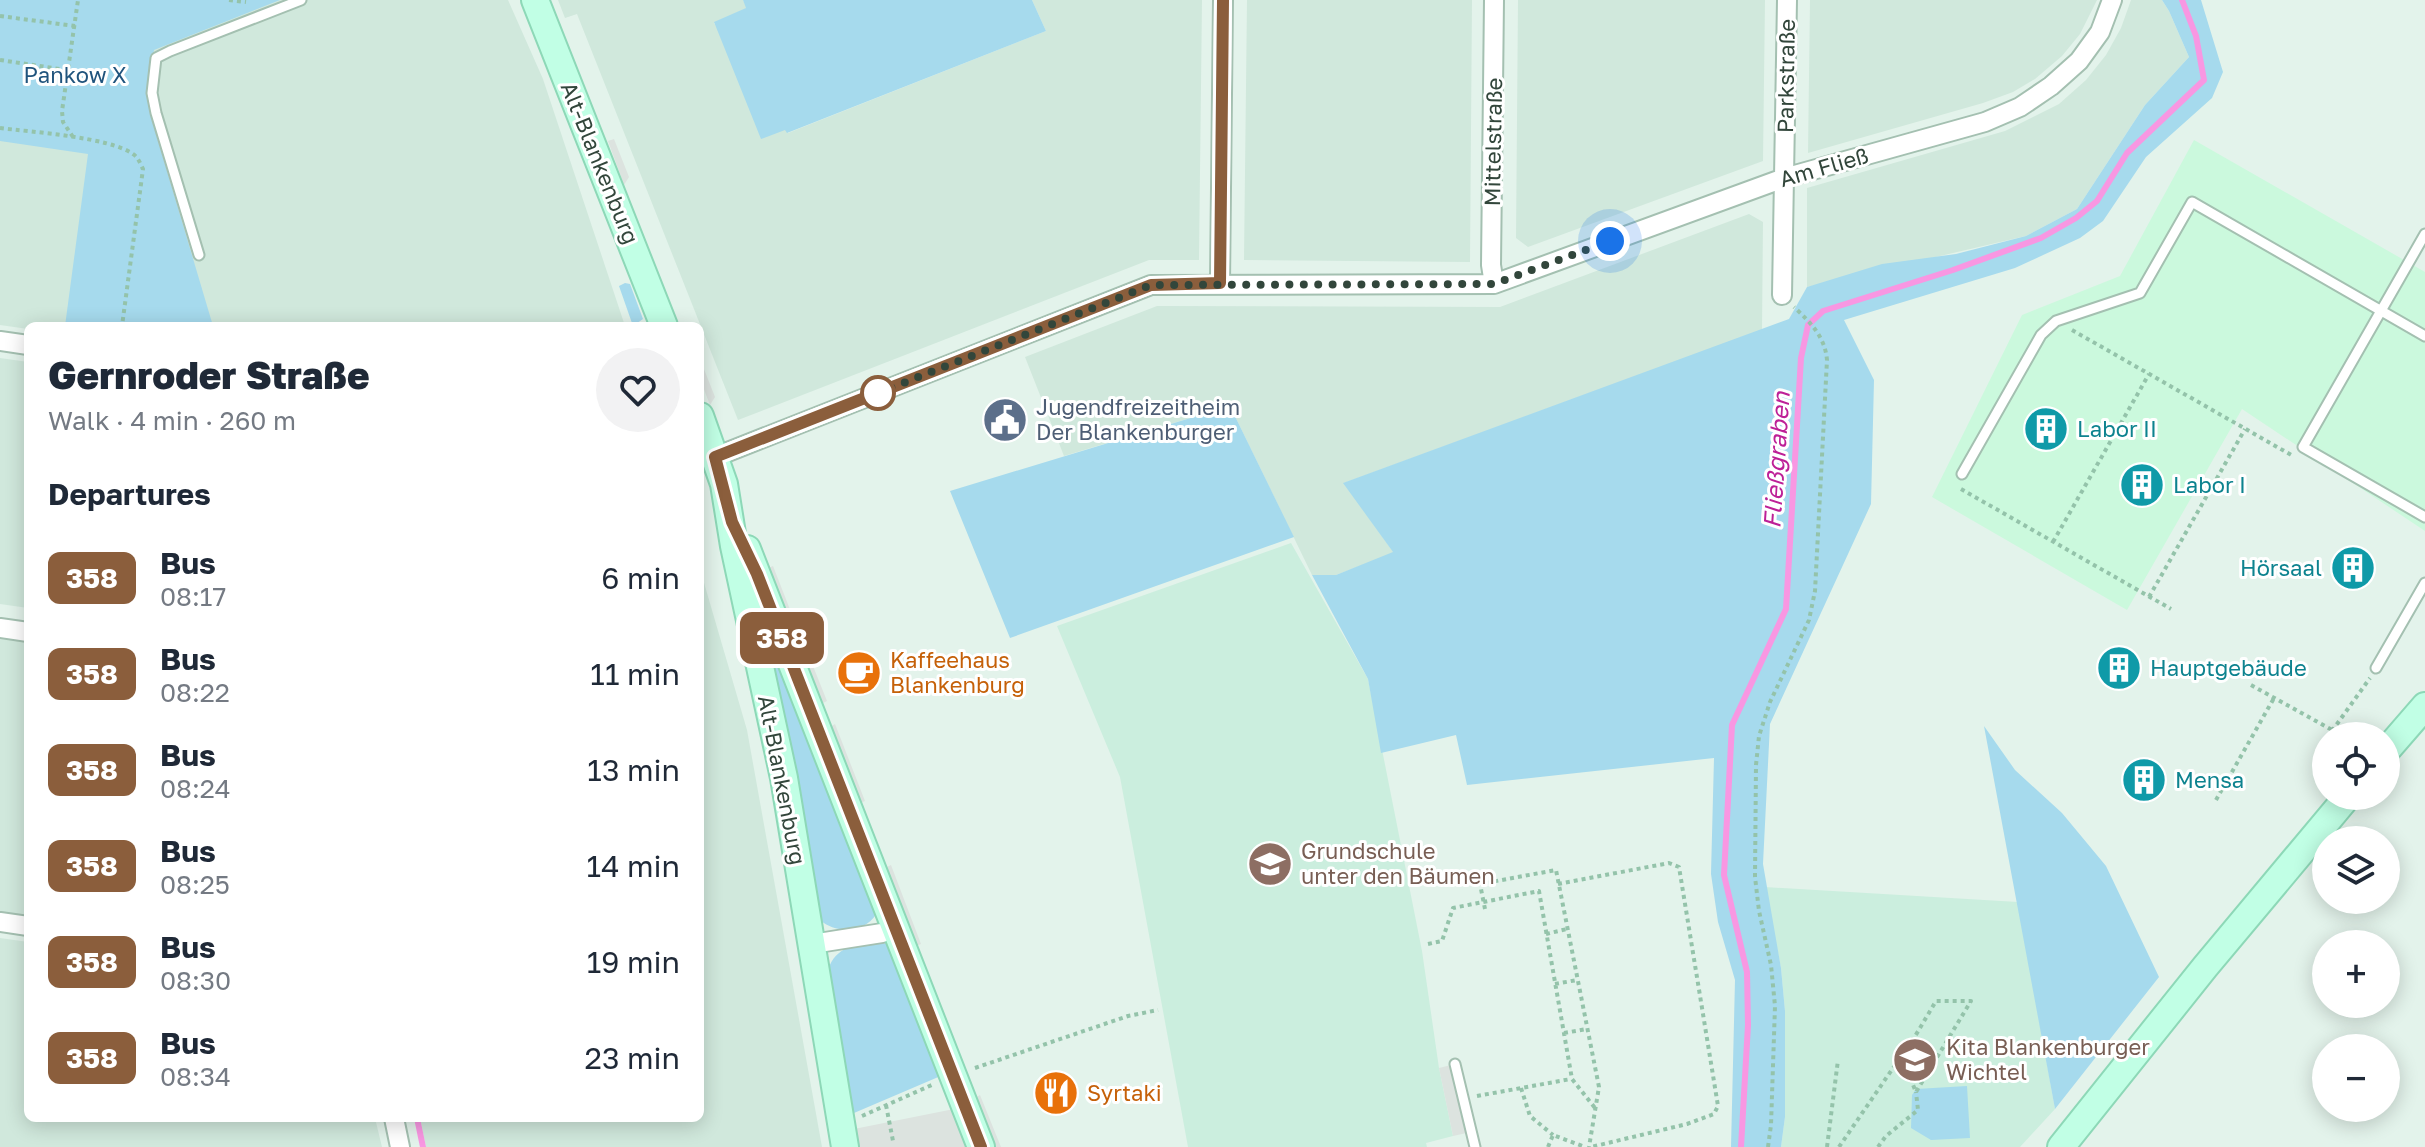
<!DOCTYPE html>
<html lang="en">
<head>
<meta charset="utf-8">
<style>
  :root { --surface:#fff; --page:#f2f2f3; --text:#1f2937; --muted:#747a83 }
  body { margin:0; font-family:"Golos Text",sans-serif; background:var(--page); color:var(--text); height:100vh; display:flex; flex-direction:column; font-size:30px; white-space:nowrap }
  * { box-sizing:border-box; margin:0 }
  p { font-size:26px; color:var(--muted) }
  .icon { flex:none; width:44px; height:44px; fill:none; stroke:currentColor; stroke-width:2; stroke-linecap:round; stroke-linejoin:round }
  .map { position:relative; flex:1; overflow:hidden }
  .sheet { position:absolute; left:24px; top:322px; width:680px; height:800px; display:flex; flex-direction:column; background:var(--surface); border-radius:12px; box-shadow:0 4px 20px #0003 }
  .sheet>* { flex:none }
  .badge { padding:0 16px; border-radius:12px; font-size:28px; line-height:52px }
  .buttons { position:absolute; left:2312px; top:722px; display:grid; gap:16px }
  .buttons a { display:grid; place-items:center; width:88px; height:88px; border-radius:50%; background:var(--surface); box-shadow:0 4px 20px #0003; font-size:40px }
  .you { position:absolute; width:40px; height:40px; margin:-20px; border:6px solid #fff; border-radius:50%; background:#1a73e8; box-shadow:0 0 0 12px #1a73e833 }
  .map>.badge { position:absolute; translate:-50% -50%; box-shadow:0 0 0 4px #fff }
  h2 { padding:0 24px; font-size:30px; line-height:72px }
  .round { display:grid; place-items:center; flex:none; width:84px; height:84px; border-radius:42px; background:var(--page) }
  .head { display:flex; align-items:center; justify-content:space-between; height:136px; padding:0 24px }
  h1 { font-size:38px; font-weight:800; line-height:60px }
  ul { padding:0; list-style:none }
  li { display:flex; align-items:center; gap:24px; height:96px; padding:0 24px }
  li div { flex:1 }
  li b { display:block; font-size:30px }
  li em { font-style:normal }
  li .badge { min-width:88px; font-weight:700; text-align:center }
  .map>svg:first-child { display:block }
  .residential { fill:#d0e8dc }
  .commercial { fill:#cbf9dd }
  .education { fill:#cbeede }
  .green { fill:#a6daed }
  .parking { fill:#dce3df }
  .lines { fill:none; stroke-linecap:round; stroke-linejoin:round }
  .stream { stroke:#f897e2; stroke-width:6 }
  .lane-casing { stroke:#a4c0b1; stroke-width:13 }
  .street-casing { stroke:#a4c0b1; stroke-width:22 }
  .secondary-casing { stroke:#8dd8b7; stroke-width:30 }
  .path { stroke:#94c3aa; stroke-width:4; stroke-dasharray:4 4; stroke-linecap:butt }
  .lane { stroke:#fff; stroke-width:9 }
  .street { stroke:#fff; stroke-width:18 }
  .secondary { stroke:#c1ffe5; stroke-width:26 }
  .line-casing { stroke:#fff; stroke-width:18 }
  .line { stroke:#8b5e3c; stroke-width:12 }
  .walk { stroke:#32463b; stroke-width:8; stroke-dasharray:0 14.4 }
  .stop-dot { fill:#fff; stroke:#8b5e3c; stroke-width:4 }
  .labels { text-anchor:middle; stroke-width:6; stroke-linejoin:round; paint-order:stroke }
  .park-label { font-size:22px; fill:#20547d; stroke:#fff }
  .street-label { font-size:22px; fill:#32463b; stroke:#fff }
  .service-label { font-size:22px; fill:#4e5e75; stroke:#fff; text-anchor:start }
  .culture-label { font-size:22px; fill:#0d838f; stroke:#fff; text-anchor:start }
  .food-label { font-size:22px; fill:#c56008; stroke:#fff; text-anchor:start }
  .education-label { font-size:22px; fill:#785e54; stroke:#fff; text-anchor:start }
  .water-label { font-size:24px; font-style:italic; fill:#bd2097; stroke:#fff }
</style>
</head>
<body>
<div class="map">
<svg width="2425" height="1147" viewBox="0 0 2425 1147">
  <rect width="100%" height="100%" fill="#e3f3eb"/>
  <path class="residential" d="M0,0H508L543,79L625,326H28V329L0,325Z
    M558,0H743L747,8L714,23L788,133L1046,31L1032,0H1202L1199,260H1149L738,420L577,14L565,18Z
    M1247,0H1472L1470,262L1244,260Z
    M1518,0H1765L1763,161L1528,247L1516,238Z
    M1810,0H2097L2080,34L2062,56L2035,79L2013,92L1983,103L1808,153Z
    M2131,0H2162L2169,11L2189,57L2145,105L2077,209L2026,236L1807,287V188L2005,131L2059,104L2086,80L2106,55L2121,28Z
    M1749,214L1763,222L1762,330L1344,483L1394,553L1336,575H1312L1230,406L1064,456L1025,357L1157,306L1500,307Z
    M0,358L28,362V608L0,604Z
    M700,569L747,730L822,1147H426L420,1118H700Z
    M0,635L28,639V917L0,913Z
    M0,938L28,942V1118H375L382,1147H0Z"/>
  <path class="commercial" d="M2194,140L2425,272V531L2242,409L2127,610L1932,497L2022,315L2120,276Z"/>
  <path class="education" d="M1291,543L1368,679L1422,951L1439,1068L1453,1136L1426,1143L1427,1147H1188L1120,777L1057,626Z
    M1765,887L2018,902L2055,1109L2020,1147H1781L1785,1117V1011L1781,968Z"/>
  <path class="green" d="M0,0H280L154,50L149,92L151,117L213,326H65L88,154L0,141Z
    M743,0H1032L1046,31L787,133L785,130L761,139L714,22L746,8Z
    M2162,0H2201L2223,72L2212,98L2146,157L2103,221L2080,238L2015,268L1844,320L1874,380L1871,504L1770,724L1763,864L1781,968L1785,1011V1117L1781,1147H1731L1735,980L1718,922L1711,874L1714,758L1467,785L1456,735L1381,753L1368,679L1312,575H1336L1393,552L1343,483L1789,319L1807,287L1882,264L1956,254L2026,236L2077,209L2145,105L2189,57L2169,11Z
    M625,283L630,284L643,319L633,326L619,286Z
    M1230,406L1294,537L1010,638L950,491Z
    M761,605L879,908C871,932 838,936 820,920L755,606Z
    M1984,726L2015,770L2062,813L2106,866L2159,977L2055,1109Z
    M876,941L891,945L943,1075L854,1113L851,1111L828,970C836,946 854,946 876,941Z
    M1967,1086L1970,1138L1931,1140L1911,1128L1912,1095L1916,1089Z"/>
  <path class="parking" d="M614,139L629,177L624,185L608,141Z
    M700,359L715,397L710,405L700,379Z
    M773,566L798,630L793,633L768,568Z
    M805,646L827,701L821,704L799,648Z
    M835,724L865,801L860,803L830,727Z
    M891,865L921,944L916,946L885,868Z
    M1455,1064L1471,1132L1453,1136L1439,1068Z
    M980,1095L1001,1147H994L975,1098Z
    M959,1108L973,1147H856L854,1129Z"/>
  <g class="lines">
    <path class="stream" d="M417,1118L423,1147
      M1741,1147L1748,1025L1747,972L1724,875L1732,725L1786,609L1801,358L1808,325L1823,311L1953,270L2041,238L2076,218L2097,201L2127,153L2204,80L2196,36L2182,0"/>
    <g class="lane-casing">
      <path id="lane" d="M2425,234L2303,447L2425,517
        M199,255L156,113L152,93L156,58L170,51L301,0
        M1962,474L2041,335L2056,321L2140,293L2192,202L2425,336
        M2376,668L2425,583
        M1455,1064L1475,1147"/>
    </g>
    <g class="street-casing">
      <path id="street" d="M1220,283L1223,0
        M1494,284L1491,265L1494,0
        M1782,295L1787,0
        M0,341L28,345
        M715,457L1151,285L1494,284L1784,178L1985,122L2020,107L2051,86L2079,61L2100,32L2112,0
        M0,628L28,632
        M0,922L28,926
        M812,944L882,933L896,928
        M394,1118L400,1147"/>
    </g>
    <g class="secondary-casing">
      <path id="secondary" d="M535,0L664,326
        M700,416L724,484L734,546L784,778L845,1147
        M747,549L981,1147
        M2386,751L2425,706
        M2061,1147L2205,967L2348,796"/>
    </g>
    <path class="path" d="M229,0L246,2
      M0,16L75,26
      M0,60L66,70
      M0,128C31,132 109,137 133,154C138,157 140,163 143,169L122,326
      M73,137L63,122L62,111L78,0
      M2072,330L2293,456
      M1961,489L2171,609
      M2053,542L2149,374
      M2149,597L2245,429
      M2251,685L2343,736
      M2332,731L2370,678
      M2216,800L2274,698
      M1558,884L1669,863L1679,867L1718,1106L1714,1114L1687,1124L1591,1147
      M1485,909L1480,884L1556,870L1599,1087L1589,1147
      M1546,934L1567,929
      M1428,944L1442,941L1453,908L1539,891L1572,1079L1595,1108
      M1555,984L1577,980
      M1564,1033L1587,1029
      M975,1068L1128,1016L1158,1010
      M1521,1088L1530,1116L1553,1135
      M1477,1096L1571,1079
      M886,1105L893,1141
      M862,1116L934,1084
      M1548,1147L1553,1135L1585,1147
      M1768,1147L1771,1125L1775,1006L1771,965L1759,911L1755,877L1756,765L1759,736L1770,702L1809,620L1815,591L1827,360C1825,337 1811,323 1794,307
      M1827,1147L1838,1060
      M1839,1147L1917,1033L1936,1001H1971L1916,1092L1901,1056
      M1878,1147L1886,1136L1918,1110L1916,1092"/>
    <use href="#lane" class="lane"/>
    <use href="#street" class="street"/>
    <use href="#secondary" class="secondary"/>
  </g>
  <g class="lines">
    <g class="line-casing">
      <path id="line" d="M981,1147L757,574L732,522L715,457L1151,285L1220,283L1223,0"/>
    </g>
    <use href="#line" class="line"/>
    <path class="walk" d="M878,393L1151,285L1494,284L1610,241"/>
  </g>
  <defs>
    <g id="civic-disc" transform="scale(2.3)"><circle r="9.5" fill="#5c6f8a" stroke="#fff"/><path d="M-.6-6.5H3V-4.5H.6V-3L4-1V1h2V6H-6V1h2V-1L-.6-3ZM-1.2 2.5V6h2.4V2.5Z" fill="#fff"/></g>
    <g id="building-disc" transform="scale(2.3)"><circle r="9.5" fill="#0f9aa8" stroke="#fff"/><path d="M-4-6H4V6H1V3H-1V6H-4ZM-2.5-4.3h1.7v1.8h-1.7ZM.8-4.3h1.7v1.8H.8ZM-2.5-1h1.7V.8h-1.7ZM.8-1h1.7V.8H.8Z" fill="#fff"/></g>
    <g id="cafe-disc" transform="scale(2.3)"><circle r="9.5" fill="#e8710a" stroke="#fff"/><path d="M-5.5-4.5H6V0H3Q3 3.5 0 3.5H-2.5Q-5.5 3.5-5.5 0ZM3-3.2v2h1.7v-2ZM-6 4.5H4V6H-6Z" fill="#fff"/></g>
    <g id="school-disc" transform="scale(2.3)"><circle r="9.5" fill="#8d6e63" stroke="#fff"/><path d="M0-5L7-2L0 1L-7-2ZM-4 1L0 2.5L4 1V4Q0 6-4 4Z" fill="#fff"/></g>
    <g id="restaurant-disc" transform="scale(2.3)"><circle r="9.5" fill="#e8710a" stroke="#fff"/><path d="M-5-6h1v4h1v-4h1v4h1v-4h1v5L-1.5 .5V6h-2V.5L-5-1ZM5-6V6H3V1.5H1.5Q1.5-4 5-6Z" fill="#fff"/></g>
  </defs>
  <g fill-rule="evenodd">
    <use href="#civic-disc" x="1005" y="420"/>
    <use href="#building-disc" x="2046" y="429"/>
    <use href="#building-disc" x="2142" y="485"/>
    <use href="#building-disc" x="2353" y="568"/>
    <use href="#building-disc" x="2119" y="668"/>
    <use href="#cafe-disc" x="859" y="673"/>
    <use href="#building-disc" x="2144" y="780"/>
    <use href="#school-disc" x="1270" y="864"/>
    <use href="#school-disc" x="1915" y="1060"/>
    <use href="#restaurant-disc" x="1056" y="1093"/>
  </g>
  <circle class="stop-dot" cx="878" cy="393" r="16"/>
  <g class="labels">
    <g class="park-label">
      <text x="75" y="83">Pankow X</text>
    </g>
    <g class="street-label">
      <text transform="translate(1786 76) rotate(-89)" y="8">Parkstraße</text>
      <text transform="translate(1493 142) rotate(-89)" y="8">Mittelstraße</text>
      <text transform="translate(600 163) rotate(68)" y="8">Alt-Blankenburg</text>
      <text transform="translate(1824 167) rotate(-16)" y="8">Am Fließ</text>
      <text transform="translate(782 780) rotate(79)" y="8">Alt-Blankenburg</text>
    </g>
    <g class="service-label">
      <text x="1036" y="415">Jugendfreizeitheim<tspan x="1036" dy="25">Der Blankenburger</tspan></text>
    </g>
    <g class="culture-label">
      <text x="2077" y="437">Labor II</text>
      <text x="2173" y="493">Labor I</text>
      <text x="2322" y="576" text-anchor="end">Hörsaal</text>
      <text x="2150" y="676">Hauptgebäude</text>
      <text x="2175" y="788">Mensa</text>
    </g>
    <g class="food-label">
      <text x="890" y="668">Kaffeehaus<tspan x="890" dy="25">Blankenburg</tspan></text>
      <text x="1087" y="1101">Syrtaki</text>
    </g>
    <g class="education-label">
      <text x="1301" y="859">Grundschule<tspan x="1301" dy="25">unter den Bäumen</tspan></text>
      <text x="1946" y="1055">Kita Blankenburger<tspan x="1946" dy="25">Wichtel</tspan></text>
    </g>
    <g class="water-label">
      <text transform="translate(1777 460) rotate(-86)" y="8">Fließgraben</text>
    </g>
  </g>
</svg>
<div class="buttons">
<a><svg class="icon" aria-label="locate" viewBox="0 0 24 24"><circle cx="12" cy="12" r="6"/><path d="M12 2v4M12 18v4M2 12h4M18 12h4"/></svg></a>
<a><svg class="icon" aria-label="layers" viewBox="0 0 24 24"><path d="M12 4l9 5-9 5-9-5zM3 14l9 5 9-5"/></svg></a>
<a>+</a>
<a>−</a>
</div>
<div class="you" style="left:1610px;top:241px"></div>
<b class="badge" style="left:782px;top:638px;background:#8b5e3c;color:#fff">358</b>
<section class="sheet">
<div class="head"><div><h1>Gernroder Straße</h1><p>Walk · 4 min · 260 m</p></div><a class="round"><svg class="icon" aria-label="heart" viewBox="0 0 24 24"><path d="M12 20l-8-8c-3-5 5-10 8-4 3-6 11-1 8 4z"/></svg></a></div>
<h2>Departures</h2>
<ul>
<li><span class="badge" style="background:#8b5e3c;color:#fff">358</span><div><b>Bus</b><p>08:17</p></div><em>6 min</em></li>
<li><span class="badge" style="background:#8b5e3c;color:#fff">358</span><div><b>Bus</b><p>08:22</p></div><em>11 min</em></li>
<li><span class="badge" style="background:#8b5e3c;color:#fff">358</span><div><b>Bus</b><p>08:24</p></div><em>13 min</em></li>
<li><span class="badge" style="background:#8b5e3c;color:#fff">358</span><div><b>Bus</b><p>08:25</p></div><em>14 min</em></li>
<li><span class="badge" style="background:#8b5e3c;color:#fff">358</span><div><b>Bus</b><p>08:30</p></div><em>19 min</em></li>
<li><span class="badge" style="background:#8b5e3c;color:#fff">358</span><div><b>Bus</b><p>08:34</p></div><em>23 min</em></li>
</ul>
</section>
</div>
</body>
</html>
